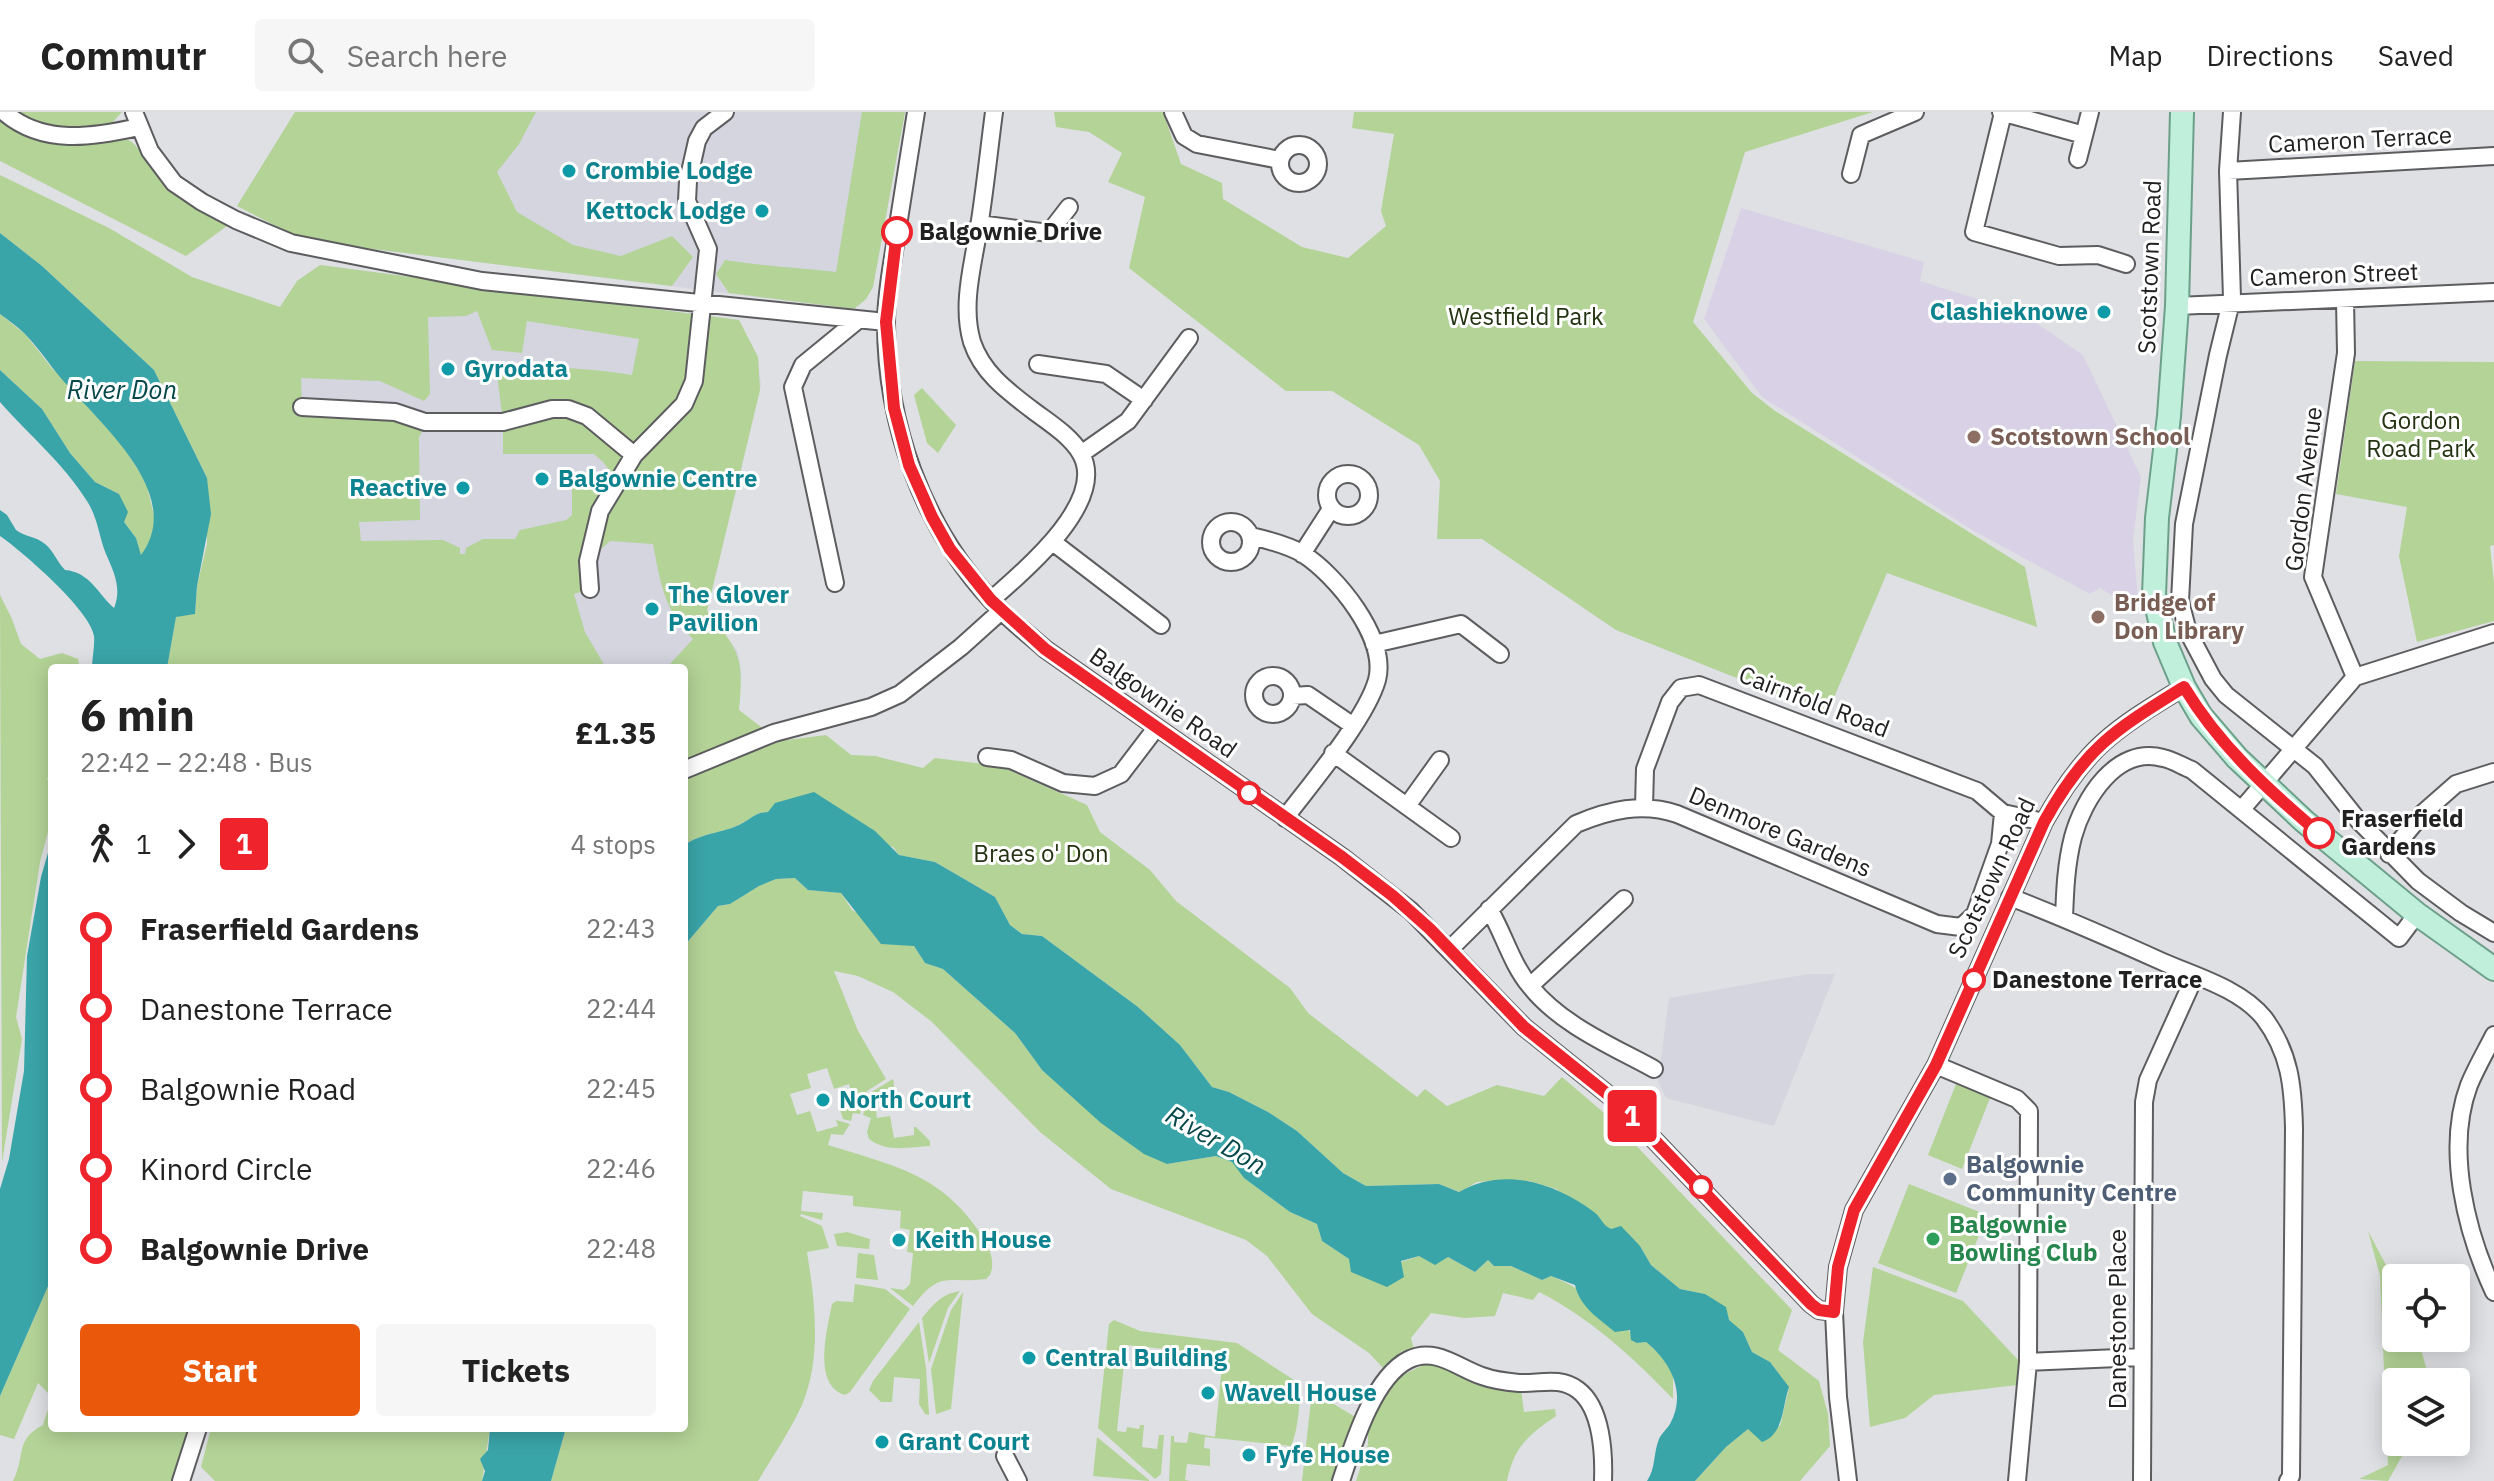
<!DOCTYPE html>
<html lang="en">
<head>
<meta charset="utf-8">
<style>
  :root { --surface:#fff; --page:#f6f6f6; --text:#222; --muted:#767676; --line:#e0e0e0; --accent:#ea580c }
  body { margin:0; font-family:"IBM Plex Sans",sans-serif; background:var(--page); color:var(--text); height:100vh; display:flex; flex-direction:column; font-size:30px; white-space:nowrap }
  * { box-sizing:border-box; margin:0 }
  p { font-size:26px; color:var(--muted) }
  .icon { flex:none; width:44px; height:44px; fill:none; stroke:currentColor; stroke-width:2; stroke-linecap:round; stroke-linejoin:round }
  .map { position:relative; flex:1; overflow:hidden }
  .sheet { position:absolute; left:48px; top:552px; width:640px; height:768px; display:flex; flex-direction:column; background:var(--surface); border-radius:8px; box-shadow:0 4px 20px #0003 }
  .sheet>* { flex:none }
  .badge { padding:0 16px; border-radius:6px; font-size:28px; line-height:52px }
  .tools { position:absolute; left:2382px; top:1152px; display:grid; gap:16px }
  .tools a { display:grid; place-items:center; width:88px; height:88px; border-radius:8px; background:var(--surface); box-shadow:0 4px 20px #0003; font-size:40px }
  .map>.badge { position:absolute; translate:-50% -50%; box-shadow:0 0 0 4px #fff }
  .legs { display:flex; align-items:center; gap:12px; height:88px; padding:0 32px; font-size:26px }
  .legs p { margin-inline-start:auto }
  .summary { display:flex; align-items:center; justify-content:space-between; height:136px; padding:0 32px }
  h1 { font-size:44px; font-weight:800; line-height:60px }
  .action { display:flex; gap:16px; margin-top:auto; padding:16px 32px }
  .action a { flex:1; height:92px; border-radius:8px; background:var(--accent); color:#fff; font-size:32px; font-weight:800; line-height:92px; text-align:center }
  .action a+a { background:var(--page); color:var(--text) }
  ul { padding:0 32px; list-style:none }
  li { display:flex; align-items:center; gap:28px; height:80px; font-size:30px }
  li i { display:grid; place-items:center; width:12px; height:100%; margin:0 10px; background:currentColor }
  li i::after { content:''; width:20px; height:20px; margin:-10px; border:6px solid; border-radius:50%; background:var(--surface) }
  li p { margin-inline-start:auto }
  li:first-child i { background:linear-gradient(#0000 50%,currentColor 0) }
  li:last-child i { background:linear-gradient(currentColor 50%,#0000 0) }
  header { display:flex; align-items:center; gap:48px; box-sizing:border-box; height:112px; padding:0 40px; background:var(--surface); border-bottom:2px solid var(--line) }
  header strong { font-size:38px }
  nav { display:flex; gap:44px; margin-inline-start:auto; font-size:28px }
  .search { width:560px; height:72px; background:var(--page); display:flex; align-items:center; gap:20px; box-sizing:border-box; padding:0 28px; border-radius:8px; color:var(--muted); font-size:30px }
  .map>svg:first-child { display:block }
  .built { fill:#d4d5df }
  .education { fill:#d9d2e7 }
  .green { fill:#b3d397; fill-rule:evenodd }
  .water { fill:#3aa5a9 }
  .lines { fill:none; stroke-linecap:round; stroke-linejoin:round }
  .minor-casing { stroke:#5d5d60; stroke-width:20 }
  .major-casing { stroke:#6da08b; stroke-width:26 }
  .minor { stroke:#fff; stroke-width:16 }
  .major { stroke:#c0efdb; stroke-width:22 }
  .line-1-casing { stroke:#fff; stroke-width:18 }
  .line-1 { stroke:#ee232c; stroke-width:12 }
  .culture-dot { fill:#0f9aa8; stroke:#fff; stroke-width:3 }
  .stop-1-dot { fill:#fff; stroke:#ee232c; stroke-width:4 }
  .education-dot { fill:#8d6e63; stroke:#fff; stroke-width:3 }
  .service-dot { fill:#5c6f8a; stroke:#fff; stroke-width:3 }
  .leisure-dot { fill:#2e9e5b; stroke:#fff; stroke-width:3 }
  .labels { text-anchor:middle; stroke-width:6; stroke-linejoin:round; paint-order:stroke }
  .street-label { font-size:24px; fill:#212122; stroke:#fff }
  .culture-label { font-size:24px; font-weight:bold; fill:#0d838f; stroke:#fff; text-anchor:start }
  .stop-label { font-size:24px; font-weight:bold; fill:#212122; stroke:#fff; text-anchor:start }
  .park-label { font-size:24px; fill:#243412; stroke:#fff }
  .education-label { font-size:24px; font-weight:bold; fill:#785e54; stroke:#fff; text-anchor:start }
  .service-label { font-size:24px; font-weight:bold; fill:#4e5e75; stroke:#fff; text-anchor:start }
  .leisure-label { font-size:24px; font-weight:bold; fill:#27864d; stroke:#fff; text-anchor:start }
  .water-label { font-size:26px; font-style:italic; fill:#06484a; stroke:#fff }
</style>
</head>
<body>
<header>
<strong>Commutr</strong>
<div class="search"><svg class="icon" aria-label="search" viewBox="0 0 24 24"><circle cx="10" cy="10" r="6"/><path d="M15 15l6 6"/></svg>Search here</div>
<nav><a>Map</a><a>Directions</a><a>Saved</a></nav>
</header>
<div class="map">
<svg width="2494" height="1369" viewBox="0 0 2494 1369">
  <rect width="100%" height="100%" fill="#dfe0e3"/>
  <path class="built" d="M295,0H905L873,175L866,187L854,197L365,136L237,94Z
    M320,153L739,208L758,245L761,273L707,499L738,540L742,564L684,556H462L289,507L271,276L297,169Z
    M1808,862H1835L1774,1014L1666,986L1658,969L1669,886Z"/>
  <path class="education" d="M1741,96L1924,150L1920,169L2022,201L2083,243L2141,365L2133,428L2139,500L2100,476L2090,482L1974,419L1762,285L1704,207Z"/>
  <path class="green" d="M12,0H122L110,13C67,17 52,17 12,0Z
    M295,0H536L519,32L497,60L517,100L573,133L621,144L672,124L693,145L672,174L365,136L297,125L237,94Z
    M862,0H905L873,175L866,187L854,197L729,181L716,162L725,148C763,154 799,156 836,160Z
    M1054,0H1163L1181,52L1222,71L1223,87L1302,135L1348,146L1386,114L1381,99L1394,22L1352,16L1354,0H1873L1745,40L1693,210L1752,281L1775,299L2025,455L2037,515L1887,461L1827,602L1616,518L1482,427H1437L1440,369L1419,333L1332,279H1286L1129,156L1145,85L1108,70L1122,41L1089,20L1056,15Z
    M0,8C31,30 64,36 101,30C109,29 118,25 126,27C134,30 140,38 143,45L147,44L231,111L186,144L0,49Z
    M0,63L109,116L192,165L280,195L297,169L320,153L739,208L758,245L760,278L707,499C740,540 744,544 739,598L765,618L684,648V556H669L670,552L693,527C664,499 660,469 653,432L610,429L588,449L590,477L574,482L585,520L606,556H167L176,504L195,502L197,474L207,432V366L154,258L42,154L0,121ZM477,199L492,238L522,241L527,209L639,227L632,263C586,256 543,252 497,262L503,310V342H594L603,350L617,368L613,375H572V403L566,408L520,418L515,427H483L466,436L465,442H460V436L443,428L361,429L359,410L420,408L419,325L425,315L396,307L302,295L301,266L380,269L424,289L430,282L428,205L466,204Z
    M0,202L25,222L51,255L120,330L146,370L155,408L152,427L141,444L136,426L124,410L119,382L95,370L70,341L42,297L0,258Z
    M2355,249L2494,250V433L2490,434L2494,471V509L2417,530L2399,444L2407,395L2336,382Z
    M922,276L956,313L938,341L927,331L914,283Z
    M0,483L12,507L21,532L40,547L62,541L78,547L80,556H52V658L47,667L52,672V705L40,750L16,905L22,927L2,1050Z
    M826,623L851,643L875,644L923,656L935,646L1000,654L1087,693L1100,720L1150,758L1176,789L1290,876L1308,901L1417,985L1425,977L1447,994L1497,973L1544,984L1562,965L1610,1006L1792,1198L1778,1238L1819,1269L1828,1302L1830,1334L1800,1369H1695L1726,1335L1749,1316L1780,1314L1789,1276L1770,1250L1752,1240L1743,1220L1729,1209L1705,1182L1680,1177L1651,1153L1640,1134L1603,1114L1556,1077L1529,1069H1497L1477,1070L1460,1080L1439,1072L1366,1074L1343,1061L1297,1019L1268,1000L1229,980L1212,975L1180,933L1138,895L1042,824L1022,822L1010,813L995,785L935,750L899,743L893,735L768,700C755,700 750,708 739,713C719,722 705,720 684,733V667L779,629Z
    M795,766L808,778L841,781L852,798L914,834L925,851L943,857L1015,921L1042,958L1167,1052L1216,1044L1233,1050L1244,1066L1290,1100L1317,1112L1322,1129L1349,1147L1401,1150L1419,1144L1448,1145L1475,1160L1488,1148L1494,1154H1511L1542,1168L1551,1164C1579,1175 1623,1203 1637,1231L1646,1230L1660,1242L1673,1260V1287C1634,1246 1589,1205 1539,1180L1533,1188L1503,1181L1495,1204L1464,1206L1431,1201L1411,1226L1414,1237L1402,1239L1384,1257L1369,1241L1312,1202L1267,1144L1246,1128L1111,1077L1040,1020L932,910L893,880L858,864L834,859L858,919L886,967L867,979L860,1002L853,1001L851,1009L843,1007L840,998L855,994L849,972L834,977L827,956L807,962L811,976L790,982L797,1003L810,999L817,1020L838,1014L836,1008L850,1012L843,1023L831,1022L828,1033C894,1054 940,1061 981,1122C989,1135 996,1149 990,1163L986,1167C947,1172 941,1157 913,1194L890,1176L904,1178L910,1172L913,1141L907,1140L910,1118L900,1116L901,1099L853,1094V1084L803,1079L801,1099L823,1101L822,1108L801,1102L800,1104L822,1114L829,1136L807,1140C815,1190 822,1245 802,1293C790,1319 773,1344 758,1369H551L566,1316H684V834L718,794L730,792L759,774L776,767Z
    M893,967L895,981L874,984L877,1006L890,1004L894,1026L914,1023V1015H916L930,1029V1034C909,1035 887,1041 869,1027L867,1020L871,1006L863,1003L868,982Z
    M1956,972L1990,986L1962,1057L1928,1043Z
    M1909,1072L1987,1103L1956,1181L1878,1151Z
    M2368,1119L2396,1172V1226H2418L2427,1259V1270H2396V1330H2410L2388,1369L2359,1367L2388,1353L2380,1164Z
    M847,1120L870,1127L869,1137L837,1134L834,1122Z
    M858,1141L874,1143L878,1168L856,1166Z
    M1873,1155L1963,1189L2019,1249L2017,1273L1934,1283L1905,1306L1870,1315L1863,1230Z
    M52,1165V1316H192L176,1369H13C26,1344 14,1328 43,1313L52,1285L38,1271L14,1327L0,1323V1284Z
    M855,1172L885,1177L910,1197L850,1280L845,1283C812,1273 827,1218 832,1192L836,1189L853,1190Z
    M960,1179L948,1196L929,1251L922,1206C934,1192 941,1182 960,1179Z
    M963,1180L951,1297L936,1302L931,1257L951,1198Z
    M1114,1208L1140,1219L1237,1231L1297,1270C1303,1281 1297,1323 1291,1334L1205,1325L1204,1336L1210,1337V1354L1187,1352L1185,1368L1190,1369H1169L1171,1324H1174V1330L1187,1331L1189,1320L1215,1325L1223,1243L1126,1233L1117,1319L1126,1320L1127,1315L1139,1317L1140,1313H1144L1142,1335L1157,1337L1159,1323H1164L1161,1362L1155,1367L1098,1316L1109,1212Z
    M919,1210L926,1256L929,1303L925,1302L919,1292L920,1267L894,1265L892,1290H881L869,1278L873,1269Z
    M1427,1251C1446,1254 1458,1265 1475,1272C1489,1276 1507,1278 1521,1277L1524,1300L1555,1297L1556,1304C1528,1323 1514,1335 1507,1369H1356L1368,1332V1315L1379,1289L1397,1266Z
    M1312,1279L1357,1306L1332,1369H1302Z
    M211,1316H490L482,1369H215L201,1355Z
    M1097,1325L1149,1368V1369L1093,1364Z"/>
  <path class="water" d="M0,121L42,154L154,258L207,366L211,402L197,474L195,502L176,505L167,556H92C92,546 95,534 94,524C91,499 22,439 0,424V398L7,403L16,418C25,425 36,424 45,432C53,438 57,450 65,458C90,460 98,482 114,496C122,477 114,460 106,442C99,425 98,406 87,389C64,352 29,323 0,290V258L42,297L70,341L95,370L119,382L128,400L124,410L136,426L141,443C185,384 104,315 67,273C52,257 40,237 24,221C17,214 8,208 0,202Z
    M814,680L875,719L899,743L935,750L995,785L1010,813L1022,822L1042,824L1138,895L1180,933L1212,975L1229,980L1268,1000L1297,1019L1343,1061L1366,1074L1439,1072L1459,1080C1504,1054 1555,1071 1594,1100C1602,1106 1602,1113 1611,1117L1621,1114L1640,1134L1651,1153L1680,1177L1705,1182L1726,1195L1729,1208L1743,1220L1752,1240L1770,1250L1789,1275C1782,1295 1784,1322 1762,1330L1748,1317L1726,1335L1695,1369H1647C1656,1356 1653,1342 1659,1327C1661,1322 1666,1318 1670,1312C1687,1281 1671,1250 1646,1230L1637,1231L1631,1228L1630,1218L1615,1220C1598,1206 1580,1195 1575,1173L1551,1164L1542,1168L1511,1154H1494L1488,1148L1475,1160L1448,1145L1435,1153L1419,1144L1401,1149L1404,1165L1387,1175L1351,1160L1349,1147L1322,1129L1317,1112L1290,1100L1244,1066L1232,1050L1216,1044L1167,1052L1144,1042L1101,1011L1042,958L1015,921L943,857L925,851L914,834L881,832L841,781L808,778L795,766L776,767L759,774L730,792L718,794L684,834V733C705,720 719,722 739,713C750,708 755,700 768,700L775,691Z
    M52,727V1165L0,1284V1077L9,1047L24,959L27,844L41,765Z
    M490,1316H566L551,1369H482L485,1359L480,1347L488,1338Z"/>
  <g class="lines">
    <g class="minor-casing">
      <path id="minor" d="M4,0C43,34 93,25 139,15
        M134,0L150,39L174,71L202,90L236,108L291,131L482,169L886,210
        M916,0C909,42 903,84 896,126C892,154 886,182 886,211C886,312 922,413 991,488C1007,506 1027,521 1045,537L1342,745L1411,799L1524,915L1621,993L1811,1192L1819,1198L1834,1200
        M1173,0L1184,24L1197,32L1280,48
        M2001,0L2084,23
        M2232,0L2228,59L2232,186L2218,243L2184,412L2180,489L2188,520L2213,567L2226,583L2315,654L2357,707L2418,769L2461,801L2494,821
        M2003,1L1974,120L2059,144L2098,143L2126,152
        M1280 52a19 19 0 1 1 38 0a19 19 0 1 1-38 0Z
        M2078,47L2090,0
        M2228,59L2494,44
        M1851,62L1861,23L1915,0
        M979,112L1049,121L1069,95
        M2345,188L2346,241L2313,465L2355,565
        M2177,194L2494,180
        M1038,252L1106,262L1144,288
        M302,295L395,300L425,310H503L552,297H568L587,304L634,343
        M1081,342L1128,309L1189,226
        M1327 383a21 21 0 1 1 42 0a21 21 0 1 1-42 0Z
        M1211 430a20 20 0 1 1 40 0a20 20 0 1 1-40 0Z
        M1251,424C1268,428 1288,433 1303,442C1336,463 1388,526 1377,568C1366,607 1310,673 1285,706
        M1054,431L1161,513
        M1302,442L1331,397
        M835,471L793,275L803,253L858,208
        M590,477L588,449L600,399L634,343L684,292L694,269L708,137L687,89L688,69L697,29L704,16L725,0
        M991,488C1022,461 1108,390 1081,342C1070,323 1048,310 1031,297C1006,278 982,260 972,230C961,193 973,152 979,115C985,77 989,38 994,0
        M1374,532L1461,512L1500,542
        M1254 583a19 19 0 1 1 38 0a19 19 0 1 1-38 0Z
        M1292,584L1308,583L1352,613
        M1333,641L1451,726
        M987,645L1011,648L1063,671L1095,674L1121,662L1156,616
        M684,658L774,621L871,595L900,582L961,535L1001,499
        M1407,694L1440,648
        M1644,695L1645,657L1670,590L1681,576L1699,573L1977,679L2003,701L2044,710
        M2242,697L2355,565L2494,521
        M2389,742L2423,701L2456,672L2494,660
        M2010,785C2062,805 2112,827 2163,850C2195,864 2241,877 2264,906C2290,941 2293,974 2294,1016L2291,1364L2288,1369
        M1489,797C1504,822 1511,851 1530,874C1561,913 1612,934 1654,957
        M2064,806C2065,779 2066,752 2073,725C2083,688 2116,633 2163,646C2173,648 2182,654 2192,658L2399,826L2417,802
        M1449,838L1576,712C1609,698 1642,690 1677,702L1937,812L1961,815L1975,802L2000,732L2003,701
        M1530,874L1624,787
        M2494,923C2486,939 2476,956 2469,973C2445,1037 2466,1120 2494,1180
        M1936,953L2017,987L2029,999L2028,1250L2017,1369
        M2028,1250L2141,1245
        M1005,1344L1018,1369
        M181,1369L198,1316
        M1341,1369C1353,1333 1373,1266 1408,1248C1435,1234 1458,1256 1482,1264C1493,1268 1508,1270 1519,1271C1539,1272 1560,1264 1578,1278C1602,1296 1604,1342 1603,1369
        M1848,1369L1838,1285L1834,1200L1838,1155L1854,1098L1936,953L2044,710C2085,636 2113,618 2184,575
        M2142,1369L2144,990L2148,968L2195,864"/>
    </g>
    <g class="major-casing">
      <path id="major" d="M2182,0L2177,194L2169,304L2157,406L2154,483L2165,530L2184,575L2201,604L2237,646L2304,709L2417,802L2494,857"/>
    </g>
    <use href="#minor" class="minor"/>
    <use href="#major" class="major"/>
  </g>
  <g class="lines">
    <g class="line-1-casing">
      <path id="line-1" d="M897,120L886,210L894,296L909,353L932,405L950,437L991,488L1045,537L1342,745L1393,784L1430,817L1524,915L1621,993L1811,1192L1819,1198L1834,1200L1838,1155L1854,1098L1936,953L2044,710C2085,636 2113,619 2184,575C2219,633 2267,677 2319,721"/>
    </g>
    <use href="#line-1" class="line-1"/>
  </g>
  <g class="culture-dot">
    <circle cx="569" cy="59" r="8"/>
    <circle cx="762" cy="99" r="8"/>
    <circle cx="2104" cy="200" r="8"/>
    <circle cx="448" cy="257" r="8"/>
    <circle cx="542" cy="367" r="8"/>
    <circle cx="463" cy="376" r="8"/>
    <circle cx="652" cy="497" r="8"/>
    <circle cx="823" cy="988" r="8"/>
    <circle cx="899" cy="1128" r="8"/>
    <circle cx="1029" cy="1246" r="8"/>
    <circle cx="1208" cy="1281" r="8"/>
    <circle cx="882" cy="1330" r="8"/>
    <circle cx="1249" cy="1343" r="8"/>
  </g>
  <g class="stop-1-dot">
    <circle cx="897" cy="120" r="14"/>
    <circle cx="1249" cy="681" r="10"/>
    <circle cx="2319" cy="721" r="14"/>
    <circle cx="1974" cy="868" r="10"/>
    <circle cx="1701" cy="1075" r="10"/>
  </g>
  <g class="education-dot">
    <circle cx="1974" cy="325" r="8"/>
    <circle cx="2098" cy="505" r="8"/>
  </g>
  <circle class="service-dot" cx="1950" cy="1067" r="8"/>
  <circle class="leisure-dot" cx="1933" cy="1127" r="8"/>
  <g class="labels">
    <g class="street-label">
      <text transform="translate(2360 28) rotate(-3)" y="8">Cameron Terrace</text>
      <text transform="translate(2150 155) rotate(-88)" y="8">Scotstown Road</text>
      <text transform="translate(2334 163) rotate(-2)" y="8">Cameron Street</text>
      <text transform="translate(2304 377) rotate(-83)" y="8">Gordon Avenue</text>
      <text transform="translate(1814 590) rotate(21)" y="8">Cairnfold Road</text>
      <text transform="translate(1163 591) rotate(35)" y="8">Balgownie Road</text>
      <text transform="translate(1780 720) rotate(23)" y="8">Denmore Gardens</text>
      <text transform="translate(1992 766) rotate(-65)" y="8">Scotstown Road</text>
      <text transform="translate(2118 1207) rotate(-90)" y="8">Danestone Place</text>
    </g>
    <g class="culture-label">
      <text x="585" y="67">Crombie Lodge</text>
      <text x="746" y="107" text-anchor="end">Kettock Lodge</text>
      <text x="2088" y="208" text-anchor="end">Clashieknowe</text>
      <text x="464" y="265">Gyrodata</text>
      <text x="558" y="375">Balgownie Centre</text>
      <text x="447" y="384" text-anchor="end">Reactive</text>
      <text x="668" y="491">The Glover<tspan x="668" dy="28">Pavilion</tspan></text>
      <text x="839" y="996">North Court</text>
      <text x="915" y="1136">Keith House</text>
      <text x="1045" y="1254">Central Building</text>
      <text x="1224" y="1289">Wavell House</text>
      <text x="898" y="1338">Grant Court</text>
      <text x="1265" y="1351">Fyfe House</text>
    </g>
    <g class="stop-label">
      <text x="919" y="128">Balgownie Drive</text>
      <text x="2341" y="715">Fraserfield<tspan x="2341" dy="28">Gardens</tspan></text>
      <text x="1992" y="876">Danestone Terrace</text>
    </g>
    <g class="park-label">
      <text x="1526" y="213">Westfield Park</text>
      <text x="2421" y="317">Gordon<tspan x="2421" dy="28">Road Park</tspan></text>
      <text x="1041" y="750">Braes o' Don</text>
    </g>
    <g class="education-label">
      <text x="1990" y="333">Scotstown School</text>
      <text x="2114" y="499">Bridge of<tspan x="2114" dy="28">Don Library</tspan></text>
    </g>
    <g class="service-label">
      <text x="1966" y="1061">Balgownie<tspan x="1966" dy="28">Community Centre</tspan></text>
    </g>
    <g class="leisure-label">
      <text x="1949" y="1121">Balgownie<tspan x="1949" dy="28">Bowling Club</tspan></text>
    </g>
    <g class="water-label">
      <text x="122" y="287">River Don</text>
      <text transform="translate(1216 1028) rotate(30)" y="9">River Don</text>
    </g>
  </g>
</svg>
<div class="tools">
<a><svg class="icon" aria-label="locate" viewBox="0 0 24 24"><circle cx="12" cy="12" r="6"/><path d="M12 2v4M12 18v4M2 12h4M18 12h4"/></svg></a>
<a><svg class="icon" aria-label="layers" viewBox="0 0 24 24"><path d="M12 4l9 5-9 5-9-5zM3 14l9 5 9-5"/></svg></a>
</div>
<b class="badge" style="left:1632px;top:1004px;background:#ee232c;color:#fff">1</b>
<section class="sheet">
<div class="summary"><div><h1>6 min</h1><p>22:42 – 22:48 · Bus</p></div><b>£1.35</b></div>
<div class="legs"><svg class="icon" aria-label="walk" viewBox="0 0 24 24"><circle cx="13" cy="4" r="2"/><path d="M13 8l-2 6 4 7M11 14l-3 7M7 12l3-4h3l4 4"/></svg>1<svg class="icon" aria-label="forward" viewBox="0 0 24 24"><path d="M9 5l7 7-7 7"/></svg><b class="badge" style="background:#ee232c;color:#fff">1</b><p>4 stops</p></div>
<ul>
<li><i style="color:#ee232c"></i><b>Fraserfield Gardens</b><p>22:43</p></li>
<li><i style="color:#ee232c"></i><span>Danestone Terrace</span><p>22:44</p></li>
<li><i style="color:#ee232c"></i><span>Balgownie Road</span><p>22:45</p></li>
<li><i style="color:#ee232c"></i><span>Kinord Circle</span><p>22:46</p></li>
<li><i style="color:#ee232c"></i><b>Balgownie Drive</b><p>22:48</p></li>
</ul>
<div class="action"><a>Start</a><a>Tickets</a></div>
</section>
</div>
</body>
</html>
